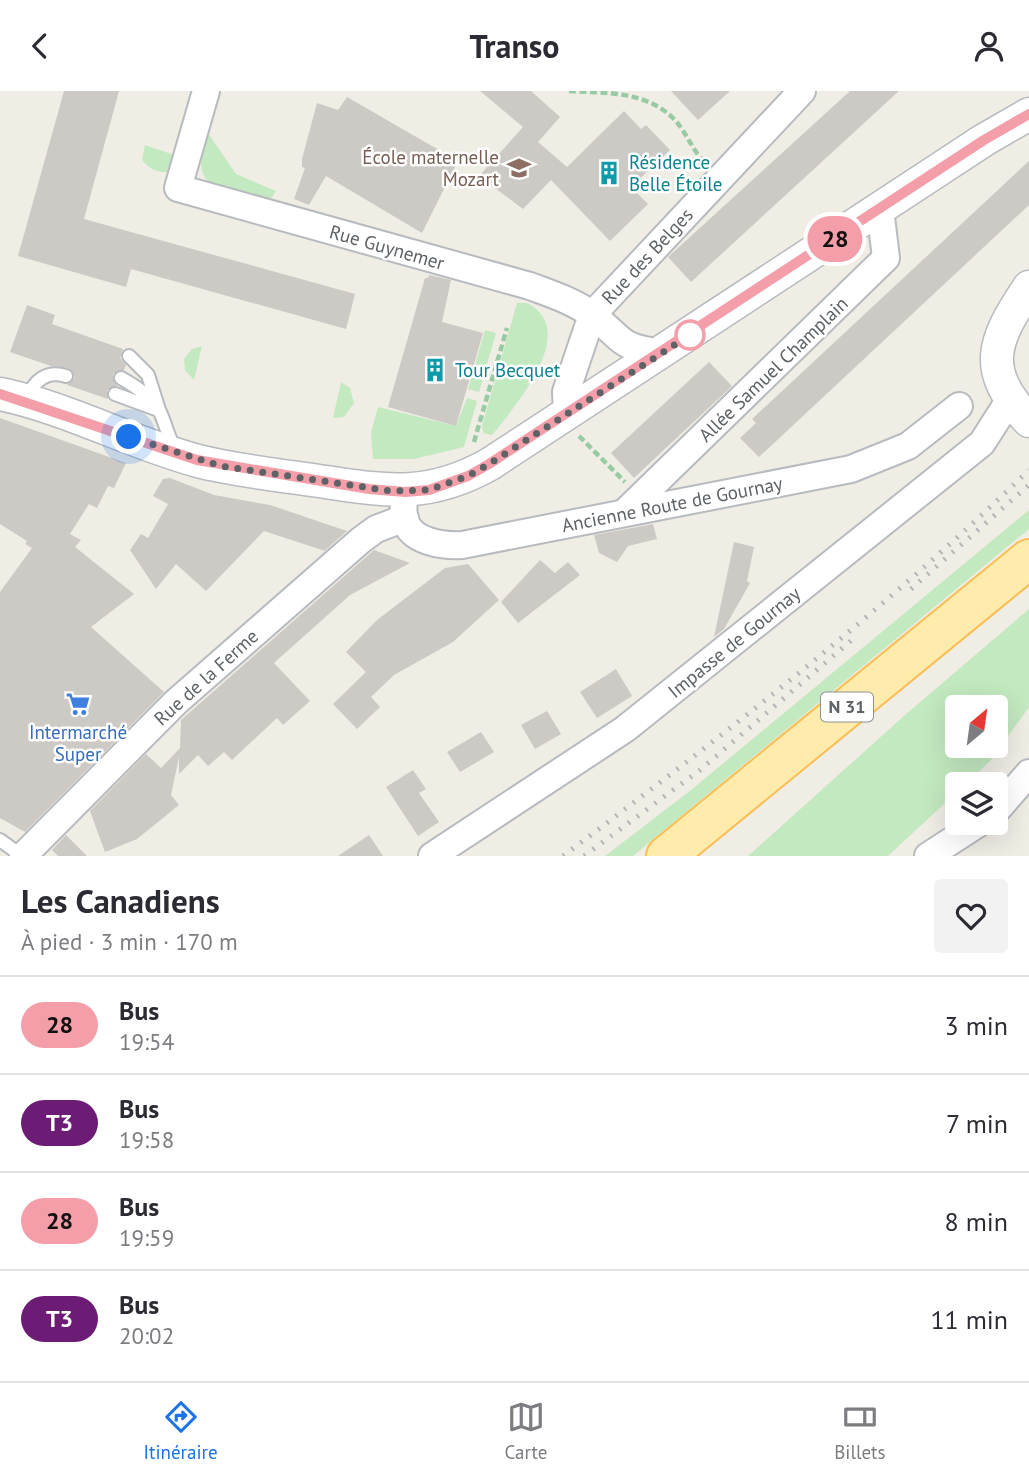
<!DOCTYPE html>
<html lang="fr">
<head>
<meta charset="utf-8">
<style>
  :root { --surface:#fff; --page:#f2f2f3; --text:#2b2b33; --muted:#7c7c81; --line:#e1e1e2; --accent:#1a73e8 }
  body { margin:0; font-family:"PT Sans",sans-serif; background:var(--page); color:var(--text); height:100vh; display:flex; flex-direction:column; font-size:26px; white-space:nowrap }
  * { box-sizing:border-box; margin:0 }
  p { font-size:23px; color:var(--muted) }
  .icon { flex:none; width:38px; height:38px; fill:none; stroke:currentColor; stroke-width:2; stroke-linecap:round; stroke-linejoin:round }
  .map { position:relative; height:765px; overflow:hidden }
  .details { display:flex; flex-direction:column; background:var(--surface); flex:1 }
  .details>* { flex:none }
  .badge { padding:0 14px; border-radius:23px; font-size:24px; line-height:46px }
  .needle { width:46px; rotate:29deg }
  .controls { position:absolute; left:945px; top:604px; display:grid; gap:14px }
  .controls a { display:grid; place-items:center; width:63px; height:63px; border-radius:7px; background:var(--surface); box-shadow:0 7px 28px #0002; font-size:35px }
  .you { position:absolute; width:35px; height:35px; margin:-18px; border:5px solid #fff; border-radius:50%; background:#1a73e8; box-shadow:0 0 0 10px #1a73e833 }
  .map>.badge { position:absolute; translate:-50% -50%; box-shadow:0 0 0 4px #fff }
  .round { display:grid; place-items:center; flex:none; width:74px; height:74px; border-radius:7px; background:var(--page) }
  .head { display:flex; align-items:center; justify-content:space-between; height:119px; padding:0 21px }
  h1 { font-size:33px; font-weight:600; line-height:52px }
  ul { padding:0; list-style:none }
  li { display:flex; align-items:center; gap:21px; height:98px; padding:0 21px; border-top:2px solid var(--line) }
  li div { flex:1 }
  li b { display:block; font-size:26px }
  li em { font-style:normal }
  li .badge { min-width:77px; font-weight:700; text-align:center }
  header { display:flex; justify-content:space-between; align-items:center; height:91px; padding:0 21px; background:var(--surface); font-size:32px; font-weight:600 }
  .tabs { display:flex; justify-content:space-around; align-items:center; height:98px; border-top:2px solid var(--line); background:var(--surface); font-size:19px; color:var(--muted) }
  .tabs a { display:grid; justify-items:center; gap:4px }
  .tabs .current { color:var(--accent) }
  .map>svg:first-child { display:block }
  .green { fill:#c3e9c0; fill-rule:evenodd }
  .building { fill:#cdc9c4 }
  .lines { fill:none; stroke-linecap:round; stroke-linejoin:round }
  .service-casing { stroke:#b7bbbf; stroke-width:16 }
  .minor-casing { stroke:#b7bbbf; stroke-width:30 }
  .tertiary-casing { stroke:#b7bbbf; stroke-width:35 }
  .primary-casing { stroke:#fabe54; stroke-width:42 }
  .path { stroke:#98cba3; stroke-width:4.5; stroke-dasharray:7 3.5; stroke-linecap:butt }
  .service { stroke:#fff; stroke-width:12 }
  .minor { stroke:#fff; stroke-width:26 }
  .tertiary { stroke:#fff; stroke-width:32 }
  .primary { stroke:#ffebab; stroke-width:38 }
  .rail { stroke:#b4b5b6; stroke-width:5; stroke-dasharray:2 9; stroke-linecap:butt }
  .line-casing { stroke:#fff; stroke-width:16 }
  .line { stroke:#f49ea9; stroke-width:10 }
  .walk { stroke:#5d6266; stroke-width:7; stroke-dasharray:0 12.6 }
  .stop-dot { fill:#fff; stroke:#f49ea9; stroke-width:3.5 }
  .labels { text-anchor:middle; stroke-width:5; stroke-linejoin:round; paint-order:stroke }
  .shield { fill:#fff; stroke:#8e9194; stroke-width:2 }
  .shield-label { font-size:18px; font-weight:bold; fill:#5d6266 }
  .education-label { font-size:19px; fill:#785e54; stroke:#fff; text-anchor:end }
  .culture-label { font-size:19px; fill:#0d838f; stroke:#fff; text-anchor:start }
  .street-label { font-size:19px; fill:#5d6266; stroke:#fff }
  .shop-label { font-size:19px; fill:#366cbe; stroke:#fff }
</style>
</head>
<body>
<header><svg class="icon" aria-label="back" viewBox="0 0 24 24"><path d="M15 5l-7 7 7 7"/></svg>Transo<svg class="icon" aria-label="person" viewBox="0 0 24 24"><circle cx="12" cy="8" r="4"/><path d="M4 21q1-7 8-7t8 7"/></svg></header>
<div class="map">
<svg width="1029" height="765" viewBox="0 0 1029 765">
  <rect width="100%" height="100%" fill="#f0ede5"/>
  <path class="green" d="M208,42L236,83L276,100L270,109L211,93C194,79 203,60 208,42Z
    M145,54L180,66L174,80C161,83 151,80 142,69Z
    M527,212C581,239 515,316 492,344L483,342L482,335L517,212Z
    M485,239L496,242L479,301L468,298Z
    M202,255L194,289L185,279L184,268L192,258Z
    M341,291L350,297L354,312L344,326L333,327Z
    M467,307L477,310L464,356L414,368H373L371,342L378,316L456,335Z
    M1029,419V438L633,765H605L691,699Z
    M1029,518V616L991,669L966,693H957V701L888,765H748L905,624ZM957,616H996V654H957Z"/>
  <path class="building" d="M64,0H119L84,128L355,203L346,238L131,178L126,196L18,165Z
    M480,0H531L560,26L538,51L567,76L624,20L641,38L646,34L670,59L631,96L648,113L610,150L551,89L523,118L479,85L523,36Z
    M671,0H730L698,29Z
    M850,0H899L691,191L668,166Z
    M347,6L458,70L422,142L326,85L309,114L294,108L305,77L302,76V68L317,12L338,19Z
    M1029,70V114L759,366L740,347L756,332L752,328Z
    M429,184L451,189L442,231L483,242L456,335L388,316L425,187H428Z
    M27,214L55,224L52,233L123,258L120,267L126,274L124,279L113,283L117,295L107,299L108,308L67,294L75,286L69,277L51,275L10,261Z
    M709,271L732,295L634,387L611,362Z
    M0,327L126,372L114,397L108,395L97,417L89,413L70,443L81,449L75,456L134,503L91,536L164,601L25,741L0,727V501L32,457L25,453L27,450L0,433Z
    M170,387L214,404L270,414L347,440L321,463L325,460L264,440L206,500L176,473L156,498L130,459L141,443L148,447L168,413L153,405L163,388Z
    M653,433L657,448L628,455L617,471L599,462L594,444Z
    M734,451L754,456L747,490L750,492L724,538L714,546Z
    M374,459L410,472L350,504L274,572L310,610L283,634L277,627L232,669L224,661L208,675L198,664L179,683V666L171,704L179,714L137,748L105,761L90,720L146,663L161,677L180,657L181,629Z
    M540,469L555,482L568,471L580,484L518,532L501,511Z
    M468,473L499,509L453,551L394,584L371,606L380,616L357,638L333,613L366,581L346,561L377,529L445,477Z
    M616,578L632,605L597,627L580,601Z
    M547,620L561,643L535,658L521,634Z
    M481,641L494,661L460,681L447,661Z
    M413,679L426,698L419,702L439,731L418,745L386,696Z
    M66,744L87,765H58L52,759Z
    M369,744L383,765H338Z"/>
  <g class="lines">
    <g class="service-casing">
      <path id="service" d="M129,265L148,284L159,319
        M121,287C135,295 153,306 160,321C166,334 168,346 175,358
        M115,303L156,318
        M27,308C34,289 47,279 66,285
        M0,749L22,765"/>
    </g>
    <g class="minor-casing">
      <path id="minor" d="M206,0L178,97L530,195C551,203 573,210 591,223C625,248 614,255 662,262
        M567,323L566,301L592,224L802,0
        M405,401C404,409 402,421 405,429C411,451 443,455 462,454L851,378L908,355L959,315
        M625,421L886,167L880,118
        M996,720L1029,682
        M23,765L176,611L361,449L376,438L405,427
        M432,765L625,638L982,352L1010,308
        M928,765L979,732"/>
    </g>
    <g class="tertiary-casing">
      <path id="tertiary" d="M1029,196C993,250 980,278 1029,330
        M0,303C68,317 131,352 198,370C237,380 279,384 319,390C386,400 428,408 490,373L984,49L1029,23"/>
    </g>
    <g class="primary-casing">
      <path id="primary" d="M666,765L1029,468"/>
    </g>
    <path class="path" d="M569,0C606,2 645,0 673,27C686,40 692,59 705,72
      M579,345L625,391
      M474,351L507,237"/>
    <use href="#service" class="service"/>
    <use href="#minor" class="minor"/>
    <use href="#tertiary" class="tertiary"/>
    <use href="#primary" class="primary"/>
    <path class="rail" d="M911,498L1029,394
      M563,765C724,644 885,519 1029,379
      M584,765L700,679L853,548"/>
  </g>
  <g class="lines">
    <g class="line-casing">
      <path id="line" d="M0,303L197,369L369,398L405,401L429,399L468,385L489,373L984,49L1029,23"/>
    </g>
    <use href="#line" class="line"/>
    <path class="walk" d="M129,346L221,375L391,400L429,399L468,385L489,373L690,244"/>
  </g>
  <defs>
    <g id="school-bare" transform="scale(1.89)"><path d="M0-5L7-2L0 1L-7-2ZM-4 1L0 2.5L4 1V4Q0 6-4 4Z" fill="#8d6e63" stroke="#fff" stroke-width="2.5" paint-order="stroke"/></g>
    <g id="building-bare" transform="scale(1.89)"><path d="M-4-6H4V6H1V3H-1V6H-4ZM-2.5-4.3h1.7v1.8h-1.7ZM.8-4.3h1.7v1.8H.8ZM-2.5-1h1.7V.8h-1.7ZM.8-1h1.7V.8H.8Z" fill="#0f9aa8" stroke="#fff" stroke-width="2.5" paint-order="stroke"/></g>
    <g id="supermarket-bare" transform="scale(1.89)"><path d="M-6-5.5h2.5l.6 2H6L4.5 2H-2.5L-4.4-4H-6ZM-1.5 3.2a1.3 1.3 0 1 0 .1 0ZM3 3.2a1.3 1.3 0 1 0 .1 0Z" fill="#3f7fe0" stroke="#fff" stroke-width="2.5" paint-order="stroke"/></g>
  </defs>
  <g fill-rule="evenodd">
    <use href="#school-bare" x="519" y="77"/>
    <use href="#building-bare" x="609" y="82"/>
    <use href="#building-bare" x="435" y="279"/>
    <use href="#supermarket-bare" x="78" y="613"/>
  </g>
  <circle class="stop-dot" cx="690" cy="244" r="14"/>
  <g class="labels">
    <rect class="shield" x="821" y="601.5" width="52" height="29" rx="5"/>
    <g class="shield-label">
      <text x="847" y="622">N 31</text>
    </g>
    <g class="education-label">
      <text x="499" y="73">École maternelle<tspan x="499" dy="22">Mozart</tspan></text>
    </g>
    <g class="culture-label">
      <text x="629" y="78">Résidence<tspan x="629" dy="22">Belle Étoile</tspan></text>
      <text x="455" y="286">Tour Becquet</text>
    </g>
    <g class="street-label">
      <text transform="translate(387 156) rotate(16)" y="7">Rue Guynemer</text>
      <text transform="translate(647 165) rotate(-47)" y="7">Rue des Belges</text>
      <text transform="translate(773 278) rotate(-44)" y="7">Allée Samuel Champlain</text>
      <text transform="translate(672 413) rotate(-11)" y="7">Ancienne Route de Gournay</text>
      <text transform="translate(734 551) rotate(-39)" y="7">Impasse de Gournay</text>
      <text transform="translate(206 586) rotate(-42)" y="7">Rue de la Ferme</text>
    </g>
    <g class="shop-label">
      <text x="78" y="648">Intermarché<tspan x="78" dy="22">Super</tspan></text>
    </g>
  </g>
</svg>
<div class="controls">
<a><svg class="needle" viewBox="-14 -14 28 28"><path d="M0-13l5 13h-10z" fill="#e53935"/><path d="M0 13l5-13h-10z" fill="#7c7c81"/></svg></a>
<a><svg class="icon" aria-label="layers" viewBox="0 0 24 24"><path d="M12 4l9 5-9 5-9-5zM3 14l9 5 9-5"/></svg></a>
</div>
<div class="you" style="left:129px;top:346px"></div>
<b class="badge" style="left:835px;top:148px;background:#f49ea9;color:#111">28</b>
</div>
<section class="details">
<div class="head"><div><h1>Les Canadiens</h1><p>À pied · 3 min · 170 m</p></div><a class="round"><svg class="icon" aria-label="heart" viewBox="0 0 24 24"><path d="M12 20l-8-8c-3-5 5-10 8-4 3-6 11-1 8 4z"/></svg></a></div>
<ul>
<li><span class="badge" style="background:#f49ea9;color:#111">28</span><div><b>Bus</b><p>19:54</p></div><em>3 min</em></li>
<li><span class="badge" style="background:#6d1c75;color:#fff">T3</span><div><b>Bus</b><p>19:58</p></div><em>7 min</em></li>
<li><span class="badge" style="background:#f49ea9;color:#111">28</span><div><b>Bus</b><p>19:59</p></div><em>8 min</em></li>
<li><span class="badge" style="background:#6d1c75;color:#fff">T3</span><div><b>Bus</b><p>20:02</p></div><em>11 min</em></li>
</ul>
</section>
<nav class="tabs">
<a class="current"><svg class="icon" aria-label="directions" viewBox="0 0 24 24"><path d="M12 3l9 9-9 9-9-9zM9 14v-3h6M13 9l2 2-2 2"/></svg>Itinéraire</a>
<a><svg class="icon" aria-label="map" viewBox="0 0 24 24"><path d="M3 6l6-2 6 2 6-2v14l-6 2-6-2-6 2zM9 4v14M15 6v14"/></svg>Carte</a>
<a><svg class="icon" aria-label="tickets" viewBox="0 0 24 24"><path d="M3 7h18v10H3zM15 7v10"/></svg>Billets</a>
</nav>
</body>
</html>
